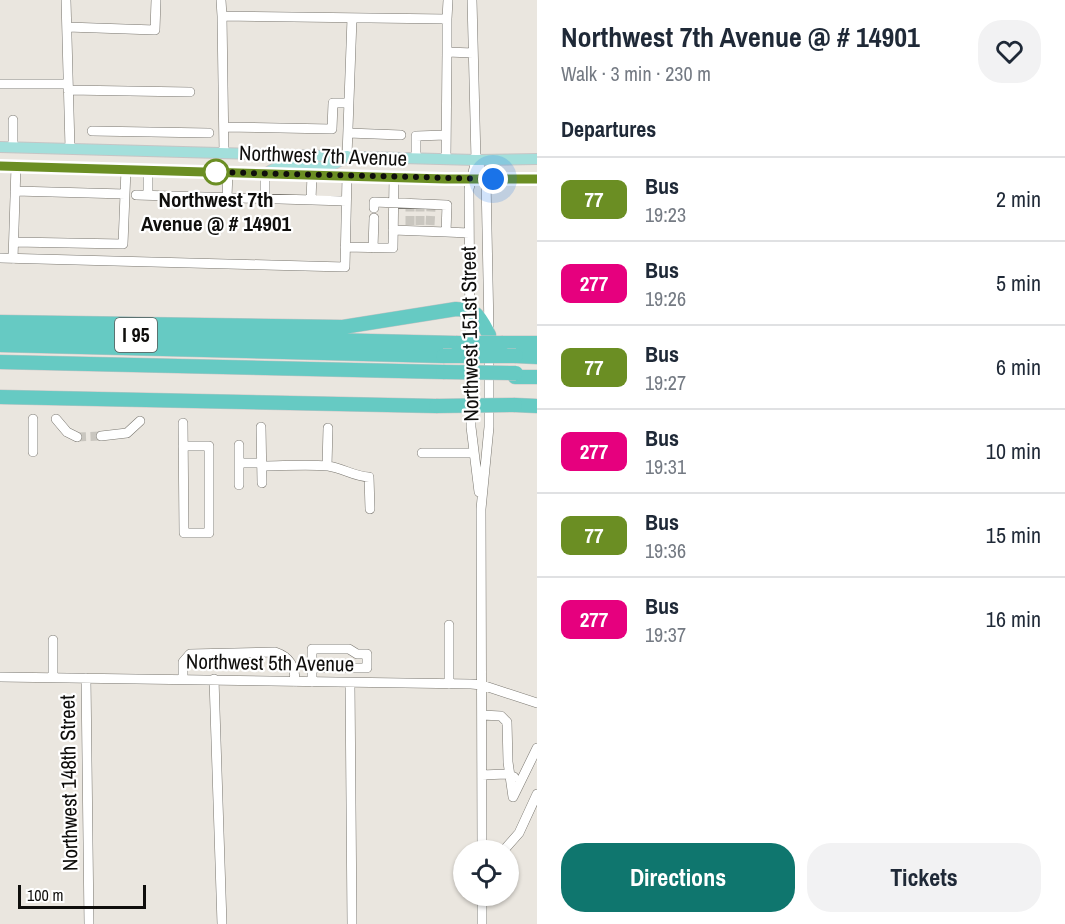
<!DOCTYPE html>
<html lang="en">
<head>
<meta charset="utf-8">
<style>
  :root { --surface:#fff; --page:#f2f2f3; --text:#1f2937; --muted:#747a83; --line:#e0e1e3; --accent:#0f766e }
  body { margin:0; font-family:"Archivo Narrow",sans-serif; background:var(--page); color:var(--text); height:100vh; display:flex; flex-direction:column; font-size:22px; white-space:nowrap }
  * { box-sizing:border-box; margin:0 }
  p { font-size:20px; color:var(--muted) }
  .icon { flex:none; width:33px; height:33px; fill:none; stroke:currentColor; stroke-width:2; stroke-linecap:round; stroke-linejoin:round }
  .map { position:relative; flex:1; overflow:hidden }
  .sheet { display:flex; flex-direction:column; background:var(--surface); width:528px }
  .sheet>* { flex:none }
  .badge { padding:0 12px; border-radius:9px; font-size:21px; line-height:39px }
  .tools { position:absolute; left:453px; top:840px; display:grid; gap:12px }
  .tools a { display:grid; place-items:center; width:66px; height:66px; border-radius:50%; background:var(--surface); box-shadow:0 2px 4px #0004; font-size:30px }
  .scale { position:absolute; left:18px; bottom:15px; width:128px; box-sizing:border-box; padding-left:6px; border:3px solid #0f0e0c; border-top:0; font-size:16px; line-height:21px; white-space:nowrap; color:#0f0e0c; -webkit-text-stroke:4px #fff; paint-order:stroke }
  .you { position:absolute; width:30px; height:30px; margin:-15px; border:4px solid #fff; border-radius:50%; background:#1a73e8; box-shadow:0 0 0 9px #1a73e833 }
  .map>.badge { position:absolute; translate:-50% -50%; box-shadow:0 0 0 3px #fff }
  h2 { padding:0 24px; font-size:22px; line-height:54px }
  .round { display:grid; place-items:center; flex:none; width:63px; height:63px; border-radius:24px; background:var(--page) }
  .head { display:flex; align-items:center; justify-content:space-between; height:102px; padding:0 24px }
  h1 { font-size:28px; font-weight:700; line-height:45px }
  .primary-button { display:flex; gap:12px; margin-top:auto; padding:12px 24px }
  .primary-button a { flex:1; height:69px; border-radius:24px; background:var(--accent); color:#fff; font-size:24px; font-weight:700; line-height:69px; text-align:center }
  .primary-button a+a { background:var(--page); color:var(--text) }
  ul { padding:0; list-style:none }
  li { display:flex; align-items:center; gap:18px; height:84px; padding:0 24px; border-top:2px solid var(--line) }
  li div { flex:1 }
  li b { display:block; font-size:22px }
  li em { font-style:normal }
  li .badge { min-width:66px; font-weight:700; text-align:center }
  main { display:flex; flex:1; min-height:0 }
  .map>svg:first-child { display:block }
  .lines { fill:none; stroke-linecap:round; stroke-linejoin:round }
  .minor-tunnel { stroke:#c9c6bf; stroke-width:9; stroke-dasharray:9 4.5; stroke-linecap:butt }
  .minor-casing { stroke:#79766f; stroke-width:10 }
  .major-casing { stroke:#c5c5c5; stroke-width:12 }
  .highway-casing { stroke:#c5c5c5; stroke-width:15 }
  .minor { stroke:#fff; stroke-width:9 }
  .major { stroke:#a3dfdb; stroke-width:10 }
  .highway { stroke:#66cac3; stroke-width:14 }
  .highway-bridge-casing { stroke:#c5c5c5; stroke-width:15; stroke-linecap:butt }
  .highway-bridge { stroke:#66cac3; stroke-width:14 }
  .line-casing { stroke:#fff; stroke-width:14 }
  .line { stroke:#6b8e23; stroke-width:9 }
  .walk { stroke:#0f0e0c; stroke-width:6; stroke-dasharray:0 10.8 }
  .stop-dot { fill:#fff; stroke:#6b8e23; stroke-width:3 }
  .labels { text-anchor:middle; stroke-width:4.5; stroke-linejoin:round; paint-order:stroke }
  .shield { fill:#fff; stroke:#575655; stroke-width:1.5 }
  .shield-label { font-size:20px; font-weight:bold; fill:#0f0e0c }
  .street-label { font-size:21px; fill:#0f0e0c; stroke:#fff }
  .stop-label { font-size:21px; font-weight:bold; fill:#0f0e0c; stroke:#fff }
</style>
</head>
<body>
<main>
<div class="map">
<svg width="537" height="924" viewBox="0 0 537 924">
  <rect width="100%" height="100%" fill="#eae6df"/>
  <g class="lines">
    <path class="minor-tunnel" d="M410,225V207
      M420,225V208
      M430,225L431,208
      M77,437L101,436"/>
    <g class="minor-casing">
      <path id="minor" d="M66,0L70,148
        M221,0L222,16
        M447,19L448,0
        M67,27L155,30L156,0
        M0,84H68
        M68,90L190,92
        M224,127L332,129L333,103H349
        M92,131L209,133
        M348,133L401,135
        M13,147V120
        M224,153L222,16L447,19V52L473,53
        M347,156L352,18
        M416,158V136L446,135
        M446,159L447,52
        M476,160L486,179L489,330
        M15,191L125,194
        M136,195L346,201
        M148,195V170
        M227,197L228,172
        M265,198V173
        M311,200L312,175
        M374,208V202L447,205L446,232L469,233
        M393,230L446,232
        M14,242L123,244L126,169
        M345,247L393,248L394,177
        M373,248L374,218
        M0,258L345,267L347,176
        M13,259L16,166
        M470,348L469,189L476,160L472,0
        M471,368V427L479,492
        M56,419L67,432L77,437
        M183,423L184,533H209V446H183
        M261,427L262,483
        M101,436L127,433L140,421
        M239,445V485
        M33,452V419
        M422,453H474
        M239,463H262
        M262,466C283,466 307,464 328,466C343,468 355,477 369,477L370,509
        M327,466L328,428
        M53,640V677
        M0,677L471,684L482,685L537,703
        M86,678L89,924
        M183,679V662L190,654L275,652C290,657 295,666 295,682
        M214,679L222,924
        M312,682V649H349L357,654H367V668H312
        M350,683L352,924
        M449,684V625
        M482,715L501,716L507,722L508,762L513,797L537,748
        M482,775L506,774L514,777
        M482,850L481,509L489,427V352
        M504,850L519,833L537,794
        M482,924V896"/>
    </g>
    <g class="major-casing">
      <path id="major" d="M0,147L476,160L537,159
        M0,166L459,179H537
        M268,172C272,170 277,167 281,166C308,161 320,177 347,156"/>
    </g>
    <g class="highway-casing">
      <path id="highway" d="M0,322L343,327L456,309C478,310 479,316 489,335
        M0,332L456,343
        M503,343H537
        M0,345L443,356
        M516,356L537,357
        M0,362L443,372
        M515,377H537
        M0,397L436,406
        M515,405L537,406"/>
    </g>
    <use href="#minor" class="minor"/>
    <use href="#major" class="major"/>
    <use href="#highway" class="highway"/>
    <g class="highway-bridge-casing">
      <path id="highway-bridge" d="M456,343H503
        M443,356H516
        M443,372L516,373
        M436,406L515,405"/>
    </g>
    <use href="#highway-bridge" class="highway-bridge"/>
  </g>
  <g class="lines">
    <g class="line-casing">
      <path id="line" d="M0,166L445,179H537"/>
    </g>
    <use href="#line" class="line"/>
    <path class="walk" d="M216,172H208L493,179"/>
  </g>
  <circle class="stop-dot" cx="216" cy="172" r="12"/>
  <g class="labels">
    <rect class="shield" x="115" y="318" width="42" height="34" rx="4.5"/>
    <g class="shield-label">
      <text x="136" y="342">I 95</text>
    </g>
    <g class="street-label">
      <text transform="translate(323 156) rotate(2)" y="7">Northwest 7th Avenue</text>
      <text transform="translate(470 334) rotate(-91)" y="7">Northwest 151st Street</text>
      <text transform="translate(270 663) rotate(1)" y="7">Northwest 5th Avenue</text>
      <text transform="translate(69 783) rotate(-91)" y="7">Northwest 148th Street</text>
    </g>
    <g class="stop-label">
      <text x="216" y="207">Northwest 7th<tspan x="216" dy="24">Avenue @ # 14901</tspan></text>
    </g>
  </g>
</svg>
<div class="tools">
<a><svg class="icon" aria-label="locate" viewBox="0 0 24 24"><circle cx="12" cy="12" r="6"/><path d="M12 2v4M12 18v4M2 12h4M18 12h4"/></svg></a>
</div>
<div class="scale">100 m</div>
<div class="you" style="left:493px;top:179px"></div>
</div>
<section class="sheet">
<div class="head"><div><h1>Northwest 7th Avenue @ # 14901</h1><p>Walk · 3 min · 230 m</p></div><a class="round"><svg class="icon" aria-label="heart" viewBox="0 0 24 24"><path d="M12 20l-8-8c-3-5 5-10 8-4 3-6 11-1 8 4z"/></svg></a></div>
<h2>Departures</h2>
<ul>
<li><span class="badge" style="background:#6b8e23;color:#fff">77</span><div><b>Bus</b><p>19:23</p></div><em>2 min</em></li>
<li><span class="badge" style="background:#e6007e;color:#fff">277</span><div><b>Bus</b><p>19:26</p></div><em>5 min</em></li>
<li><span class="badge" style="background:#6b8e23;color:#fff">77</span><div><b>Bus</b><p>19:27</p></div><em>6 min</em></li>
<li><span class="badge" style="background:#e6007e;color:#fff">277</span><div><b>Bus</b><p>19:31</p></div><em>10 min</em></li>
<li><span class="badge" style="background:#6b8e23;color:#fff">77</span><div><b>Bus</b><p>19:36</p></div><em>15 min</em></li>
<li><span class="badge" style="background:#e6007e;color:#fff">277</span><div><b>Bus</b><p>19:37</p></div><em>16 min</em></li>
</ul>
<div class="primary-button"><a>Directions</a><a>Tickets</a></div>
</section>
</main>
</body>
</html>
